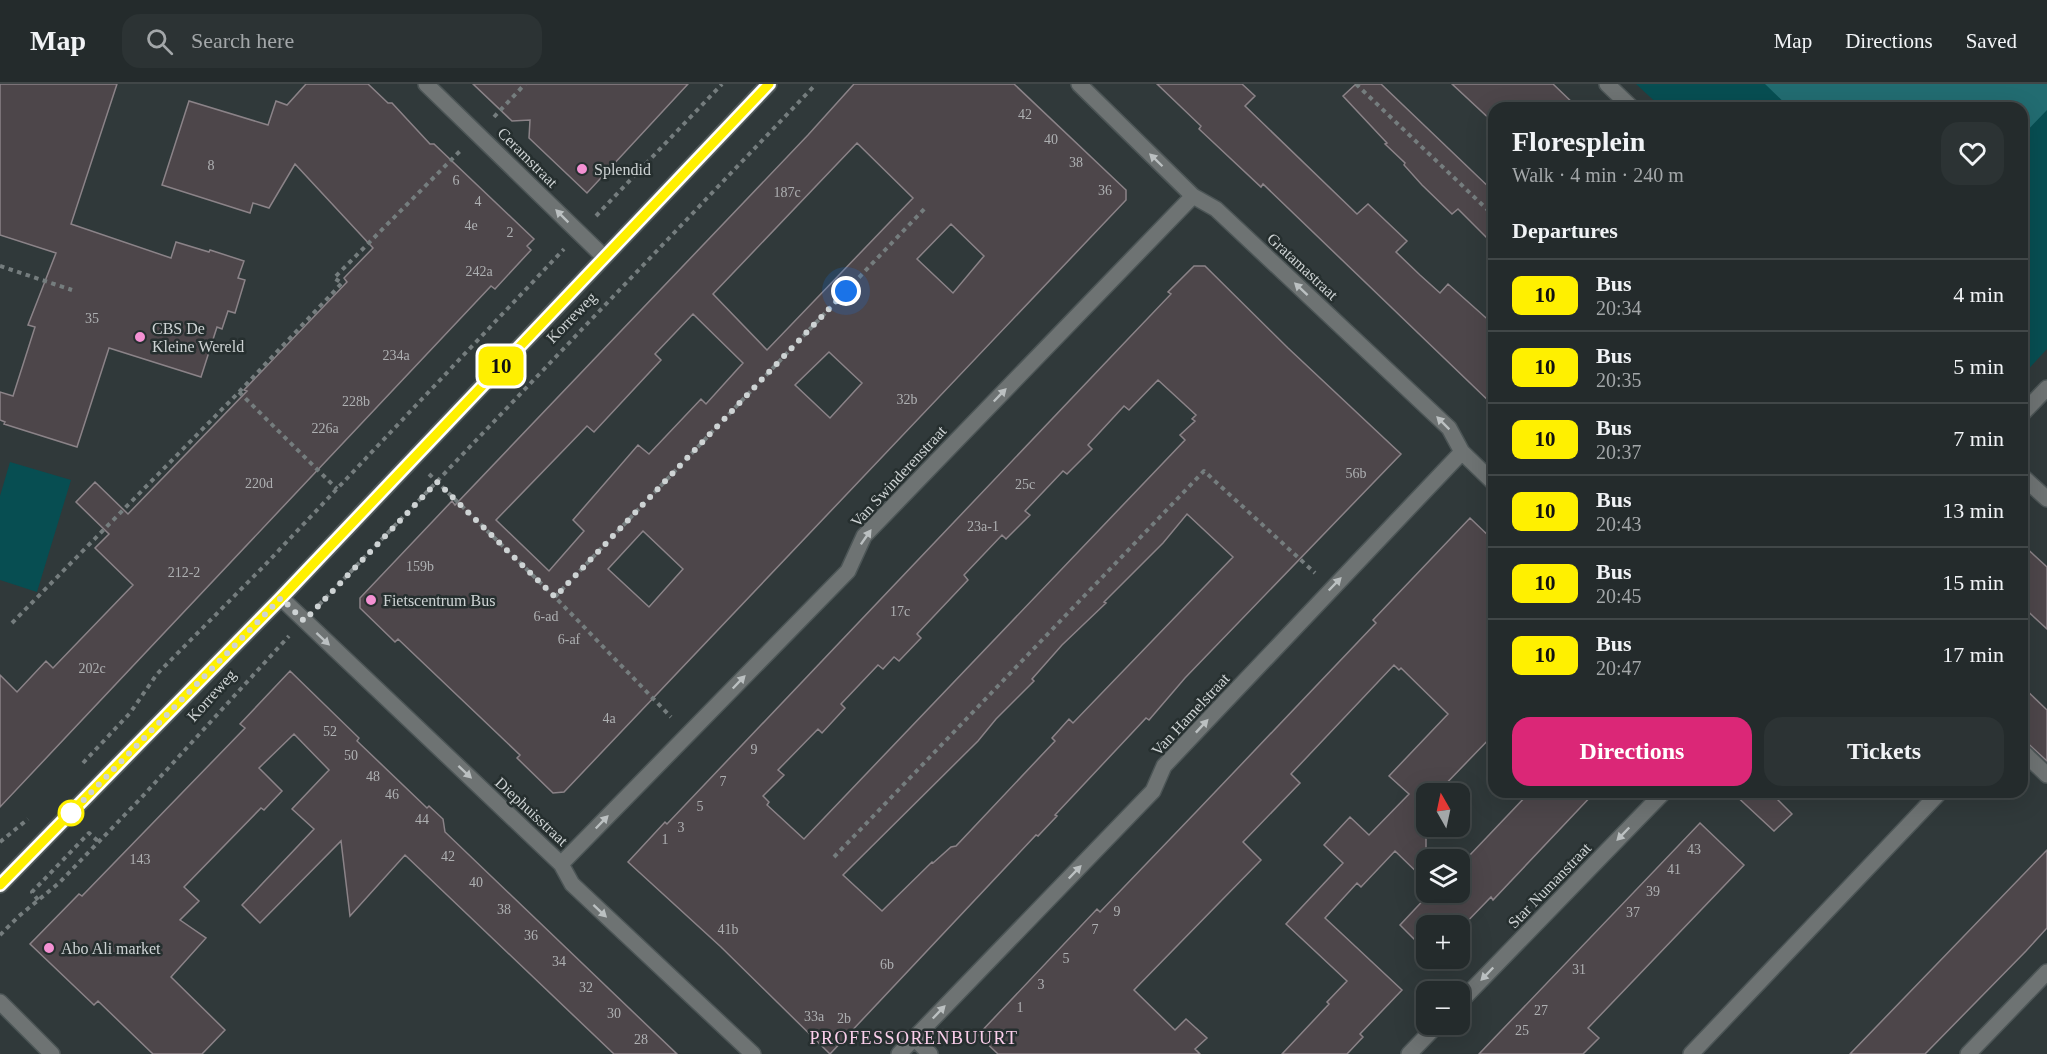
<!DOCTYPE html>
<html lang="en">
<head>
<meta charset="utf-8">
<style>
  :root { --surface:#242b2c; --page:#2c3334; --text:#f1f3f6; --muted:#a3a7a9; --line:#414748; --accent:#db2777 }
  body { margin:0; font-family:Georgia,serif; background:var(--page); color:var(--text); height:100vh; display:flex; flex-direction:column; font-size:22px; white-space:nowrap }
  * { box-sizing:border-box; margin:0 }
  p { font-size:20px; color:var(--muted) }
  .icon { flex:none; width:33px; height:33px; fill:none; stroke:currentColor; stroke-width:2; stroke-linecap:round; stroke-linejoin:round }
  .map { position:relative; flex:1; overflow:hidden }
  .details { position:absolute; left:1488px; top:18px; width:540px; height:696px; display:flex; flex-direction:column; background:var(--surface); border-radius:18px; box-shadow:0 6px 24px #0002,0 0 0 2px var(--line) }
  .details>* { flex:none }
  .badge { padding:0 12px; border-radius:9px; font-size:21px; line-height:39px }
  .needle { width:39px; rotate:351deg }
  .tools { position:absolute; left:1416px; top:699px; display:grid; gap:12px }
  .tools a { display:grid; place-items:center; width:54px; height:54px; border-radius:12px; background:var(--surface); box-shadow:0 6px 24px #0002,0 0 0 2px var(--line); font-size:30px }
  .you { position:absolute; width:30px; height:30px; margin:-15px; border:4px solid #fff; border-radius:50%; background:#1a73e8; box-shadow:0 0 0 9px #1a73e833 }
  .map>.badge { position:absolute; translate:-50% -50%; box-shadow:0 0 0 3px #fff }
  h2 { padding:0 24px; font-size:22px; line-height:54px }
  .round { display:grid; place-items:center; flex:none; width:63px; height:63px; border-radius:18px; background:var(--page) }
  .head { display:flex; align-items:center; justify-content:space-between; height:102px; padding:0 24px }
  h1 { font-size:28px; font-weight:800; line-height:45px }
  .action { display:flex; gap:12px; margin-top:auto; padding:12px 24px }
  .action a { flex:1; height:69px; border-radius:18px; background:var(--accent); color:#fff; font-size:24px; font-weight:800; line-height:69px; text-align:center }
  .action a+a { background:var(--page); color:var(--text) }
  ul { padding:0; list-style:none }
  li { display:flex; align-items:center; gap:18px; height:72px; padding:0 24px; border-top:2px solid var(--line) }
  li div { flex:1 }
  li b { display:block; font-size:22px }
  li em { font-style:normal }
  li .badge { min-width:66px; font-weight:700; text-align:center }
  header { display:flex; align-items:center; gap:36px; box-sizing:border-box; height:84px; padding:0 30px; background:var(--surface); border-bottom:2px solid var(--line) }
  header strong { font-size:28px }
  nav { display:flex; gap:33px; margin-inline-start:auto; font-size:21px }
  .search { width:420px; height:54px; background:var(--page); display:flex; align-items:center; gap:15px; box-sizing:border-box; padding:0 21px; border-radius:18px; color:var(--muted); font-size:22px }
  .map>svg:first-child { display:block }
  .green { fill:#074e52 }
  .water { fill:#226c71 }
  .building { fill:#4d464a; stroke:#8b8388; stroke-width:1.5; fill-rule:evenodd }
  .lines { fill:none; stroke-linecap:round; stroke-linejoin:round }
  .minor-casing { stroke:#4c5556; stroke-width:18 }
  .path { stroke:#757d7e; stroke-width:4; stroke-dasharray:4.5 4.5; stroke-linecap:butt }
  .minor { stroke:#6e7373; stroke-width:15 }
  .oneway { fill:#bbc0c1 }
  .line-casing { stroke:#fff; stroke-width:14 }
  .line { stroke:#fff000; stroke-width:9 }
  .walk { stroke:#ced3d4; stroke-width:6; stroke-dasharray:0 10.8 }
  .poi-dot { fill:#f491d3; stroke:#262f2f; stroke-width:2 }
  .stop-dot { fill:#fff; stroke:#fff000; stroke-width:3 }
  .labels { text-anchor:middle; stroke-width:5; stroke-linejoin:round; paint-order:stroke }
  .number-label { font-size:14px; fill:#aeb0b2 }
  .street-label { font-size:16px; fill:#ced3d4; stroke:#262f2f }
  .poi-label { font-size:16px; fill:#ced3d4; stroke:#262f2f; text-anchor:start }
  .neighbourhood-label { font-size:18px; letter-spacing:1.5px; fill:#faceea; stroke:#262f2f }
</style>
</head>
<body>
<header>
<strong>Map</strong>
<div class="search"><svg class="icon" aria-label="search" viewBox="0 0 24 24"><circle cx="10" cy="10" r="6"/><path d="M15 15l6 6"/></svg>Search here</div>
<nav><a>Map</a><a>Directions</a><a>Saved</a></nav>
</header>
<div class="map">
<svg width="2047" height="970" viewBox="0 0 2047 970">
  <rect width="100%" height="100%" fill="#30393a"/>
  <path class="green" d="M1636,0H2047V265L2022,292V24H1662Z
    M10,378L71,396L37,508L0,496V412Z"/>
  <path class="water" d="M1765,0H2047V26L2022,52V24H1790Z"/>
  <path class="building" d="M0,0H117L71,140L171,174L176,158L209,168L210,166L244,177L238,194L245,196L235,229L228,227L222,245L217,243L201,293L109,264L77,363L4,340L5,338L0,336V308L13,312L35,243L28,241L56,169L0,151Z
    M306,0H368L388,19H392L430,60H434L534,155L527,162L531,166L495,205L491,202L0,723V591L17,608L46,577L53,584L133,501L95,464L109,450L76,418L95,398L128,430L247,307L244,306L347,198L344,194L373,164L295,80L269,124L253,119L250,129L162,101L189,17L268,41L276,17L287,21Z
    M473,0H688L587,109L529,54L530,36L512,37Z
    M854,0H1014L1126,106V116L564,708L553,709L517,674L520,671L398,555L395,558L360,524V514L452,417L455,421L808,51ZM857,59L913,114L767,266L713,210ZM951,140L984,172L953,209L917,175ZM693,230L743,279L706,320L701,315L649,370L638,361L573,436L584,447L549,487L496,436L587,342L594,348L661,276L655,270ZM829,268L862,299L830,334L795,301ZM643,447L683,485L649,523L608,485Z
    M1157,0H1242L1255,12L1245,22L1357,130L1368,120L1387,138L1407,157L1396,168L1420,191L1440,209L1448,200L1494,241V322L1263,100L1261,103L1199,45L1201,42Z
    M1356,0H1381L1494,108V161L1458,125L1452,130L1422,101L1404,81L1405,79L1385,60L1387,59L1343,12Z
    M1452,0H1553L1578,24H1494V39Z
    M1194,182H1205L1288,264L1401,370L1185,594L1149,636L1146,634L1055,731L1057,732L1038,752L1036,751L830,970L721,863L628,778L665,738L667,740L1128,255L1171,210L1168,208ZM1158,296L1196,331L1192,335L1195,337L1180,351L1185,356L804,755L767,721L769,718L763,712L784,691L778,686L818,645L822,649L845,624L841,620L878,581L883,585L894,573L899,577L921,554L917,550L968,496L964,491L1002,451L1006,455L1030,431L1025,427L1063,387L1067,390L1092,365L1088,361L1124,322L1129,326ZM1187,430L1233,473L1073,639L1069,635L1052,654L1055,657L956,762L951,763L933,779L932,778L882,827L843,791L978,657L996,635L1034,597L1032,595L1062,561L1106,519L1104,518L1163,459Z
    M1470,434L1494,457V650L1436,710H1426V797L1395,767L1361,803L1357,799L1325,834L1402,906L1360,950L1363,953L1347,970H1282L1329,920L1327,918L1347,897L1286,840L1343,779L1324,761L1350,733L1369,751L1409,710L1389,692L1448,630L1401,584L1399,586L1394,581L1291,690L1300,699L1243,758L1261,776L1134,906L1175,946L1186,935L1207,954L1195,965L1200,970H998L978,951L1097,825L1100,828L1196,728L1376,539L1373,536Z
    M2022,460L2047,483V545L2022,522Z
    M290,587L359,654L357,657L427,724L429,722L443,735L445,748L677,970H614L405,771L350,832L341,757L260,839L242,821L314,745L292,725L329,686L294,650L259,684L282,707L264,726L261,724L184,803L199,817L180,836L206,854L171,893L225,946L202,970H153L98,917L94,921L30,860L79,810L82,812L245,644L240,640Z
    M2022,602L2047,626V677L2022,654Z
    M1530,708H1595L1493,816L1491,813L1460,845V842H1426V867L1400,841L1431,808H1460V776H1449L1459,765L1468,773Z
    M1732,708H1770L1792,730L1774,747Z
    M1700,739L1744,781L1588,944L1599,954L1583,970H1479Z
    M2047,766V844L2026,867L1925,970H1850Z"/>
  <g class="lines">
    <g class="minor-casing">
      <path id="minor" d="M426,0L604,173
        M1079,0L1193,112L1216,125L1449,344L1462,368L1494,399
        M1607,0L1632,24
        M2022,330L2047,304
        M2022,392L2047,415
        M281,514L561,780L572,800L753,970
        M2022,667L2047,691
        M561,780L848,487L864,452L1193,112
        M0,801L281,514L769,0
        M0,918L52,970
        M1460,918L1664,708
        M914,954L930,970
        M899,970L1153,707L1164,682L1462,368
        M1409,970L1438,940
        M1691,970L1940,708
        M1968,970L2047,888"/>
    </g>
    <path class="path" d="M1356,0L1494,132
      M494,33L525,0
      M596,132L722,0
      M0,182L72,206
      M239,308L337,405
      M429,390L555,513L671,633
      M555,513L927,122
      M319,521L816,0
      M12,539L239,308L342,199L334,194L461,66
      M83,679L130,629L157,590L263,483L564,165
      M0,758L28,735
      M834,773L1204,387L1315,489
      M38,816L32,808L89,749L99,758
      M0,851L19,832L59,799L141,714L289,552"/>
    <use href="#minor" class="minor"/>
  </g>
  <defs><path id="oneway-solid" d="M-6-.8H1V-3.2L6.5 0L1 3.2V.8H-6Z" transform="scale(1.5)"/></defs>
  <g class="oneway">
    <use href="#oneway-solid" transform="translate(1156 76) rotate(-136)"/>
    <use href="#oneway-solid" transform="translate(562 132) rotate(-135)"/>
    <use href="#oneway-solid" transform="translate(1301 205) rotate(-137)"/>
    <use href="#oneway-solid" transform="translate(1000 311) rotate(-46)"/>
    <use href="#oneway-solid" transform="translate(1443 339) rotate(-135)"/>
    <use href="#oneway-solid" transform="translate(866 453) rotate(-55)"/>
    <use href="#oneway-solid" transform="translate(1335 500) rotate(-46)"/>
    <use href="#oneway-solid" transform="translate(323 555) rotate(43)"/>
    <use href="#oneway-solid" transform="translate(739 598) rotate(-46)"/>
    <use href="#oneway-solid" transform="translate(1202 642) rotate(-47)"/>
    <use href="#oneway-solid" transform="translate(465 688) rotate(43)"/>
    <use href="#oneway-solid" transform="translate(602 738) rotate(-46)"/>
    <use href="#oneway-solid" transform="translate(1623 750) rotate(134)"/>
    <use href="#oneway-solid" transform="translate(1075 788) rotate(-46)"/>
    <use href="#oneway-solid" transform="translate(600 827) rotate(43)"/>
    <use href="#oneway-solid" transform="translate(1487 890) rotate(134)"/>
    <use href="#oneway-solid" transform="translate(939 928) rotate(-46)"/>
  </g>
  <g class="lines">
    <g class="line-casing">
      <path id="line" d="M0,801L281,514L769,0"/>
    </g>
    <use href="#line" class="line"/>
    <path class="walk" d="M71,729L66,734L281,514L304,537L437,398L555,513L846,207"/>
  </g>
  <g class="poi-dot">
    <circle cx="582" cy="85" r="6"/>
    <circle cx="140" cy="253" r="6"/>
    <circle cx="371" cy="516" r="6"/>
    <circle cx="49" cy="864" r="6"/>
  </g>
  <circle class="stop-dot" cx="71" cy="729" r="12"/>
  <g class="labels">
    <g class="number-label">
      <text x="1025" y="35">42</text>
      <text x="1051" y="60">40</text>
      <text x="1076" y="83">38</text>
      <text x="211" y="86">8</text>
      <text x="456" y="101">6</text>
      <text x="1105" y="111">36</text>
      <text x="787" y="113">187c</text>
      <text x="478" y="122">4</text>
      <text x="471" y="146">4e</text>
      <text x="510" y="153">2</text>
      <text x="479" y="192">242a</text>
      <text x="92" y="239">35</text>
      <text x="396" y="276">234a</text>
      <text x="907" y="320">32b</text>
      <text x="356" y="322">228b</text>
      <text x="325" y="349">226a</text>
      <text x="1356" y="394">56b</text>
      <text x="259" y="404">220d</text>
      <text x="1025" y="405">25c</text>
      <text x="983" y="447">23a-1</text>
      <text x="420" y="487">159b</text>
      <text x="184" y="493">212-2</text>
      <text x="900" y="532">17c</text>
      <text x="546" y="537">6-ad</text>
      <text x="569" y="560">6-af</text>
      <text x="92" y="589">202c</text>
      <text x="609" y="639">4a</text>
      <text x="330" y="652">52</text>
      <text x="754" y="670">9</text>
      <text x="351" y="676">50</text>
      <text x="373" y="697">48</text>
      <text x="723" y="702">7</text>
      <text x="392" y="715">46</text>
      <text x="700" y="727">5</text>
      <text x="422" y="740">44</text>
      <text x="681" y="748">3</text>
      <text x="665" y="760">1</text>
      <text x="1694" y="770">43</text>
      <text x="448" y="777">42</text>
      <text x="140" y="780">143</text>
      <text x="1674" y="790">41</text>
      <text x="476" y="803">40</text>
      <text x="1653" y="812">39</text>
      <text x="504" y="830">38</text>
      <text x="1117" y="832">9</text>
      <text x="1633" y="833">37</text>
      <text x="728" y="850">41b</text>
      <text x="1095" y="850">7</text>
      <text x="531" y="856">36</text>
      <text x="1066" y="879">5</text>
      <text x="559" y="882">34</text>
      <text x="887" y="885">6b</text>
      <text x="1579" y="890">31</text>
      <text x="1041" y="905">3</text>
      <text x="586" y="908">32</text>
      <text x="1020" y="928">1</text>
      <text x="1541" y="931">27</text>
      <text x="614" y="934">30</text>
      <text x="814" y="937">33a</text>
      <text x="844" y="939">2b</text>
      <text x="1522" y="951">25</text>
      <text x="641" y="960">28</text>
    </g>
    <g class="street-label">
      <text transform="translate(528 73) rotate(45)" y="6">Ceramstraat</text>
      <text transform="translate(1303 182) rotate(43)" y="6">Gratamastraat</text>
      <text transform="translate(571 233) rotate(-46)" y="6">Korreweg</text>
      <text transform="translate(898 392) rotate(-47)" y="6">Van Swinderenstraat</text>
      <text transform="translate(211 611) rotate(-48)" y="6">Korreweg</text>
      <text transform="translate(1190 630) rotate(-47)" y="6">Van Hamelstraat</text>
      <text transform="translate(532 727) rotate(43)" y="6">Diephuisstraat</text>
      <text transform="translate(1549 801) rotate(-46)" y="6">Star Numanstraat</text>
    </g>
    <g class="poi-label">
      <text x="594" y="91">Splendid</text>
      <text x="152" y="250">CBS De<tspan x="152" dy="18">Kleine Wereld</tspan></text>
      <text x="383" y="522">Fietscentrum Bus</text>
      <text x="61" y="870">Abo Ali market</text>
    </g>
    <g class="neighbourhood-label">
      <text x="914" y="960">PROFESSORENBUURT</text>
    </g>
  </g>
</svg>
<div class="tools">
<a><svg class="needle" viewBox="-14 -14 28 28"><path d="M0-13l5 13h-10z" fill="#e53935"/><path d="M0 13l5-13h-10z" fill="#a3a7a9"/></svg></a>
<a><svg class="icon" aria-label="layers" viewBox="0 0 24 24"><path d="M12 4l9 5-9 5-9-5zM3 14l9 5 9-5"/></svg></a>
<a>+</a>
<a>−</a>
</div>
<div class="you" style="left:846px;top:207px"></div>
<b class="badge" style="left:501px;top:282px;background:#fff000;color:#111">10</b>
<section class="details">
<div class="head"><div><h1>Floresplein</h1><p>Walk · 4 min · 240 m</p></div><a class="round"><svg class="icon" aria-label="heart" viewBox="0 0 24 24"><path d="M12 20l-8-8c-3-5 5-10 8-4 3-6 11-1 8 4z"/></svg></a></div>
<h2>Departures</h2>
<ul>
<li><span class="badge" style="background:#fff000;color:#111">10</span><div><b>Bus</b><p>20:34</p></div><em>4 min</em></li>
<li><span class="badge" style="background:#fff000;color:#111">10</span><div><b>Bus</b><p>20:35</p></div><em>5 min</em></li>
<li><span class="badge" style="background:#fff000;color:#111">10</span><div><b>Bus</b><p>20:37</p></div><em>7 min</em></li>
<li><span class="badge" style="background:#fff000;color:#111">10</span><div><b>Bus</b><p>20:43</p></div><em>13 min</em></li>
<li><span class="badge" style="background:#fff000;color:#111">10</span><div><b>Bus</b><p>20:45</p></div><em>15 min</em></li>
<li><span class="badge" style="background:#fff000;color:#111">10</span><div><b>Bus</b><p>20:47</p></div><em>17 min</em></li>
</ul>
<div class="action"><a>Directions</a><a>Tickets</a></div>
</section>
</div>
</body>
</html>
